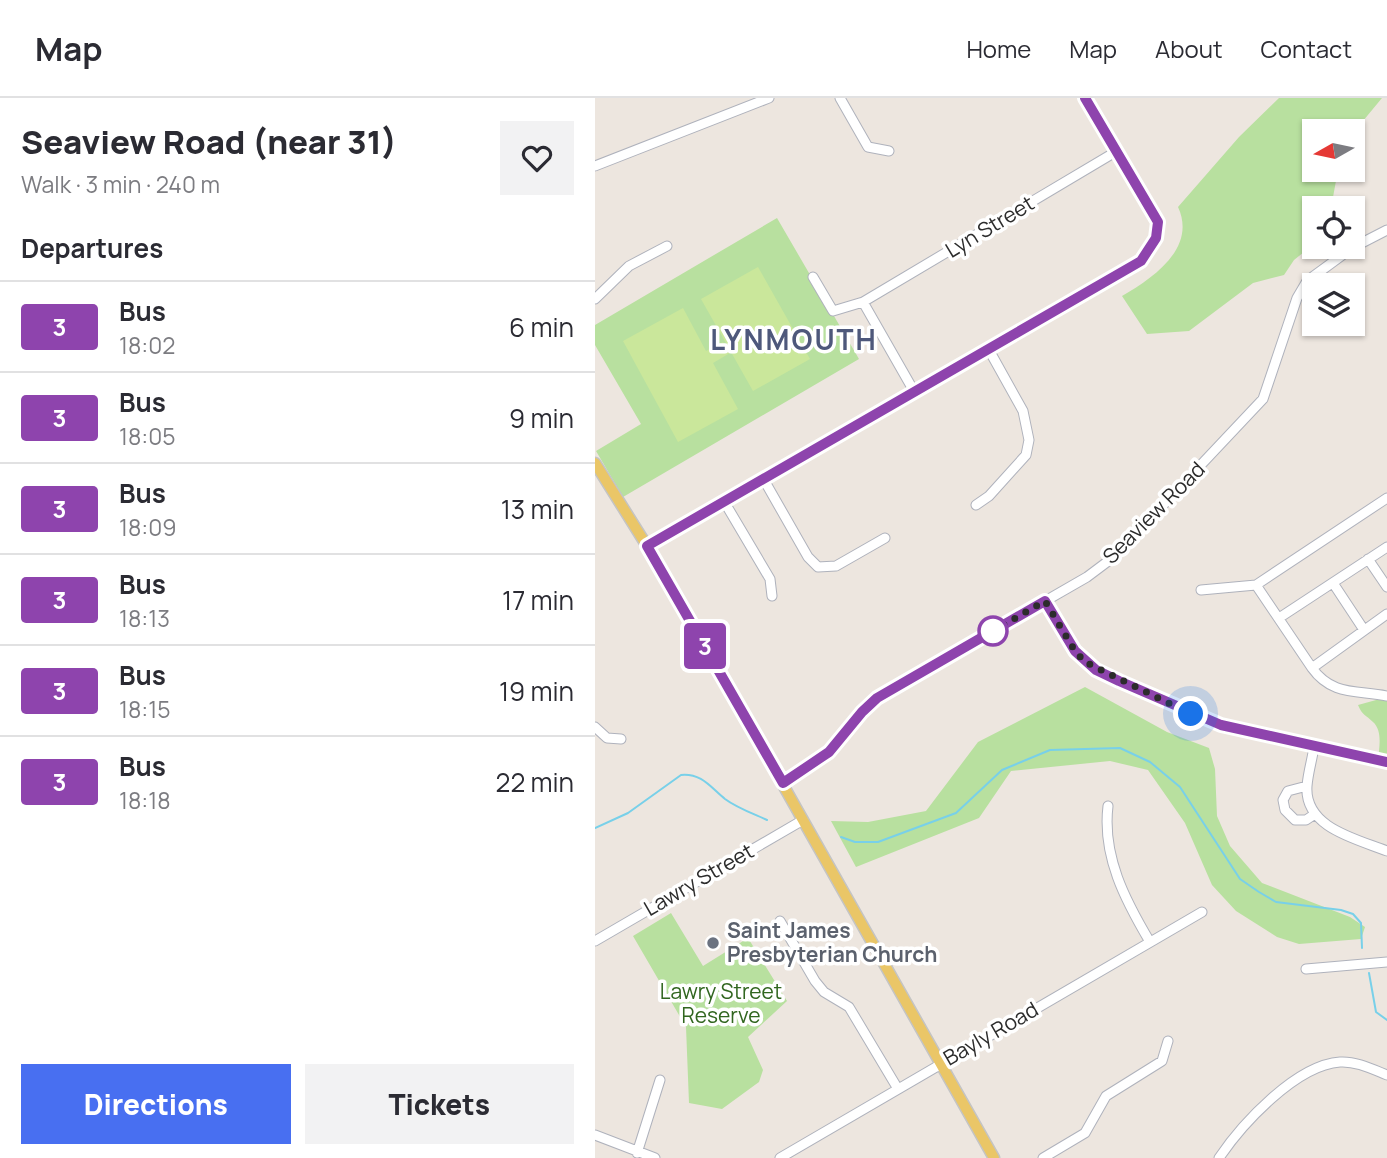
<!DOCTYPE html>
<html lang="en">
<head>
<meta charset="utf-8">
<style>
  :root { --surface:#fff; --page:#f2f2f3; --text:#2b2b33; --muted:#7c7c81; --line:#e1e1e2; --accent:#486ff1 }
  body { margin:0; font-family:Manrope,sans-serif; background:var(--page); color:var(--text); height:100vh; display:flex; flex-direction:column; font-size:26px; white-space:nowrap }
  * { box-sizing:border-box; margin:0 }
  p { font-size:23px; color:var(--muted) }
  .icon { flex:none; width:38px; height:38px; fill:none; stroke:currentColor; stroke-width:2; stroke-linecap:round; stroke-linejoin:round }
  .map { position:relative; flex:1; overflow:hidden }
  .sheet { display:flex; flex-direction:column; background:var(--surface); width:595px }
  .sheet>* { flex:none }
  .badge { padding:0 14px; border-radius:5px; font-size:24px; line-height:46px }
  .needle { width:46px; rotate:261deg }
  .tools { position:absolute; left:707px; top:21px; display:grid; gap:14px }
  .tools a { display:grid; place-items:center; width:63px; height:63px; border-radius:0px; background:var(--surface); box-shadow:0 2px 5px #0004; font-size:35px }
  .you { position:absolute; width:35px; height:35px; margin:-18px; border:5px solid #fff; border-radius:50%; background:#1a73e8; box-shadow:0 0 0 10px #1a73e833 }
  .map>.badge { position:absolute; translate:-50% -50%; box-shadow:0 0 0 4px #fff }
  h2 { padding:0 21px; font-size:26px; line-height:63px }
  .round { display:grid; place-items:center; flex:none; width:74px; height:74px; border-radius:0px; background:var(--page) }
  .head { display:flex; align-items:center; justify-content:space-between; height:119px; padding:0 21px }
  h1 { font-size:33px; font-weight:800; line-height:52px }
  .primary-button { display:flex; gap:14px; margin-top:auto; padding:14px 21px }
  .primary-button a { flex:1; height:80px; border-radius:0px; background:var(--accent); color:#fff; font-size:28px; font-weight:800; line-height:80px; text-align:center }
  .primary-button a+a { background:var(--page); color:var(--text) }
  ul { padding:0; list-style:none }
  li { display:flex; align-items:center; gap:21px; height:91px; padding:0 21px; border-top:2px solid var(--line) }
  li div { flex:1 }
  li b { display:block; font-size:26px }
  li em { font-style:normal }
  li .badge { min-width:77px; font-weight:700; text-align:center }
  header { display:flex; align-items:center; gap:42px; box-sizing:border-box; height:98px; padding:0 35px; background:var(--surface); border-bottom:2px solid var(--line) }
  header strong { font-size:33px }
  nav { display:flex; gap:38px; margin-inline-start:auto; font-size:24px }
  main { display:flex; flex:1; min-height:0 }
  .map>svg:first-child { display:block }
  .green { fill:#b8e09f }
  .pitch { fill:#cae79b }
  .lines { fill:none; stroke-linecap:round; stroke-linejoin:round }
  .stream { stroke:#78d0e9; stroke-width:2 }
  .minor-casing { stroke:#afb2bc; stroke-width:11 }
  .major-casing { stroke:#c4c4c4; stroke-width:13 }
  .minor { stroke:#fff; stroke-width:9 }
  .major { stroke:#eac667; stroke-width:10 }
  .line-casing { stroke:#fff; stroke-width:16 }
  .line { stroke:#8e44ad; stroke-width:10 }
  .walk { stroke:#2c2c2c; stroke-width:7; stroke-dasharray:0 12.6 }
  .stop-dot { fill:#fff; stroke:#8e44ad; stroke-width:3.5 }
  .worship-dot { fill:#6b7280; stroke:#fff; stroke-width:2.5 }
  .labels { text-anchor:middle; stroke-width:7; stroke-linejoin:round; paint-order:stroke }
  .street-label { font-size:21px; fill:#2c2c2c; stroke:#fff }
  .worship-label { font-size:21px; font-weight:bold; fill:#5b616d; stroke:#fff; text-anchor:start }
  .park-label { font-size:21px; fill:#31661f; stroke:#fff }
  .district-label { font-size:28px; font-weight:bold; letter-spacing:2px; fill:#4e587b; stroke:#fff }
</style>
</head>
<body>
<header>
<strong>Map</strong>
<nav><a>Home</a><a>Map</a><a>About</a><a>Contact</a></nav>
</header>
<main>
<section class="sheet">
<div class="head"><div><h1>Seaview Road (near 31)</h1><p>Walk · 3 min · 240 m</p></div><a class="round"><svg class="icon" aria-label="heart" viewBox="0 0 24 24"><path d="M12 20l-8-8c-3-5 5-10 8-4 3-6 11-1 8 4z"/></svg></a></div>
<h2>Departures</h2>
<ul>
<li><span class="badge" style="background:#8e44ad;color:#fff">3</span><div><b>Bus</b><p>18:02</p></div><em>6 min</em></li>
<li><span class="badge" style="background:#8e44ad;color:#fff">3</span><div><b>Bus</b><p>18:05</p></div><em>9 min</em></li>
<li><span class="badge" style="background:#8e44ad;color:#fff">3</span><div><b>Bus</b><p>18:09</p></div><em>13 min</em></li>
<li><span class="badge" style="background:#8e44ad;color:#fff">3</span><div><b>Bus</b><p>18:13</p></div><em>17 min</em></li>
<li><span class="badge" style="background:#8e44ad;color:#fff">3</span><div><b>Bus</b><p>18:15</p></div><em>19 min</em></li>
<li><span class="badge" style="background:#8e44ad;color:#fff">3</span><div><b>Bus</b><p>18:18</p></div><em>22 min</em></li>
</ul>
<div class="primary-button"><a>Directions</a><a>Tickets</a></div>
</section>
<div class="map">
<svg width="792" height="1060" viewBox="0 0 792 1060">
  <rect width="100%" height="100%" fill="#ede6df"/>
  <path class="green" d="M684,0H787L758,35L719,33V72H743L736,110H719V146L699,162L689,177L658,185L594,233L552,236L527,198C558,180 602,150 583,109L644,39Z
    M182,120L264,261L28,399L1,353L46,326L0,247V227Z
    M490,589L572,634L614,650L620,671L622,718L635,748L667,785L755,819L770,829L766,841L704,846L682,839L641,813L617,787L590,725L553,672L515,663L416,673L384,720L261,769L236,723L273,724L331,713L383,644Z
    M792,599V664L783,663C784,650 788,633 778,624C771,617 767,617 763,607Z
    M76,815L108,868L153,840L192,903L153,939L168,972L164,984L127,1011L94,1005L91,929L38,838Z"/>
  <path class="pitch" d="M163,169L215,261L158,293L106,201Z
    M88,210L111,253L128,244L135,255L118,265L143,311L83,344L28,243Z"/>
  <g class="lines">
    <path class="stream" d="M0,730L33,715L86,677C107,675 116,690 130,701C142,710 159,716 172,722
      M246,739L260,744H283L361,715L407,672L455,652L525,650L555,664L585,689L645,781L664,794L681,804L746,812L758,816L766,825L767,850
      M774,875L781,914L792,922"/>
    <g class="minor-casing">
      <path id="minor" d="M245,0L273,49L294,53
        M0,68L174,0
        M218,179L238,213L268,204L522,53
        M0,201L34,168L72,148
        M268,204L320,295
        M169,382L213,459L223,469L241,468L290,440
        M130,405L175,481L177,498
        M381,407L394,398L431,357L434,342L428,313L394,252
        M52,448L546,163L561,140L563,124L490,0
        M773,461L792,489
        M738,485L769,532
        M661,487L717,570L792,516
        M606,492L661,487L792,400
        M450,503L480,553L501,572L524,583L626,627L792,664
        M684,520L792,449
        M717,570C737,598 762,592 792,598
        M0,629L12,640L26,641
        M719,649C717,662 713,675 712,688C709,730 762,741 792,753
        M188,685L234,654L268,613L282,600L492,479L520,458L668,301L702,200L712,183L757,150L792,132
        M712,688L693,693L688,702L690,712L700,722H711L720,716
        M513,708C507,758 530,802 555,844
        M185,823L220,883L229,894L254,909L303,991
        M0,843L208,722
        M711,871L792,864
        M0,1037L60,1060
        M42,1055L65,982
        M185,1060L607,814
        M448,1060L490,1035L511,998L567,963L573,943
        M624,1060C647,1026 701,967 745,964C761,963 777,971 792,977"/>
    </g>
    <g class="major-casing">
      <path id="major" d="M0,365L62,464L399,1060"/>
    </g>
    <use href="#minor" class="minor"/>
    <use href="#major" class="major"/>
  </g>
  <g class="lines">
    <g class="line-casing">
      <path id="line" d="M490,0L563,124L561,140L546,163L52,448L188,685L234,654L267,614L282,600L450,503L480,553L501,572L524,583L626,627L792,664"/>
    </g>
    <use href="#line" class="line"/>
    <path class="walk" d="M398,533L450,503L480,553L490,564L596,616"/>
  </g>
  <circle class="stop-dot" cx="398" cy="533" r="14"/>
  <circle class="worship-dot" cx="118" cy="845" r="7"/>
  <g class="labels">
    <g class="street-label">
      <text transform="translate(395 129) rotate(-31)" y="7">Lyn Street</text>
      <text transform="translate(559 415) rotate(-45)" y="7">Seaview Road</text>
      <text transform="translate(104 782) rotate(-30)" y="7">Lawry Street</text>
      <text transform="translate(396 936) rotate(-30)" y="7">Bayly Road</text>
    </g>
    <g class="worship-label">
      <text x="132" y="840">Saint James<tspan x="132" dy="24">Presbyterian Church</tspan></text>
    </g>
    <g class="park-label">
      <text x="126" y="901">Lawry Street<tspan x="126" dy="24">Reserve</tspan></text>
    </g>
    <g class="district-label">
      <text x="199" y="252">LYNMOUTH</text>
    </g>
  </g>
</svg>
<div class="tools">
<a><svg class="needle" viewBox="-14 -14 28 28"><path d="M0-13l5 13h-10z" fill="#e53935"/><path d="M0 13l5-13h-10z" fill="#7c7c81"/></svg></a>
<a><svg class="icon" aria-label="locate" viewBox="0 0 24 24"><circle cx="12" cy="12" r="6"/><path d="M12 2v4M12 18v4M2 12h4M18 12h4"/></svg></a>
<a><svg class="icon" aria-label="layers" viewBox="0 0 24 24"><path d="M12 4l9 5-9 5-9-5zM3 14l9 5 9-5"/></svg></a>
</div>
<div class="you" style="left:596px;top:616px"></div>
<b class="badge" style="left:110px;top:548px;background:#8e44ad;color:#fff">3</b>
</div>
</main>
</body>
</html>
